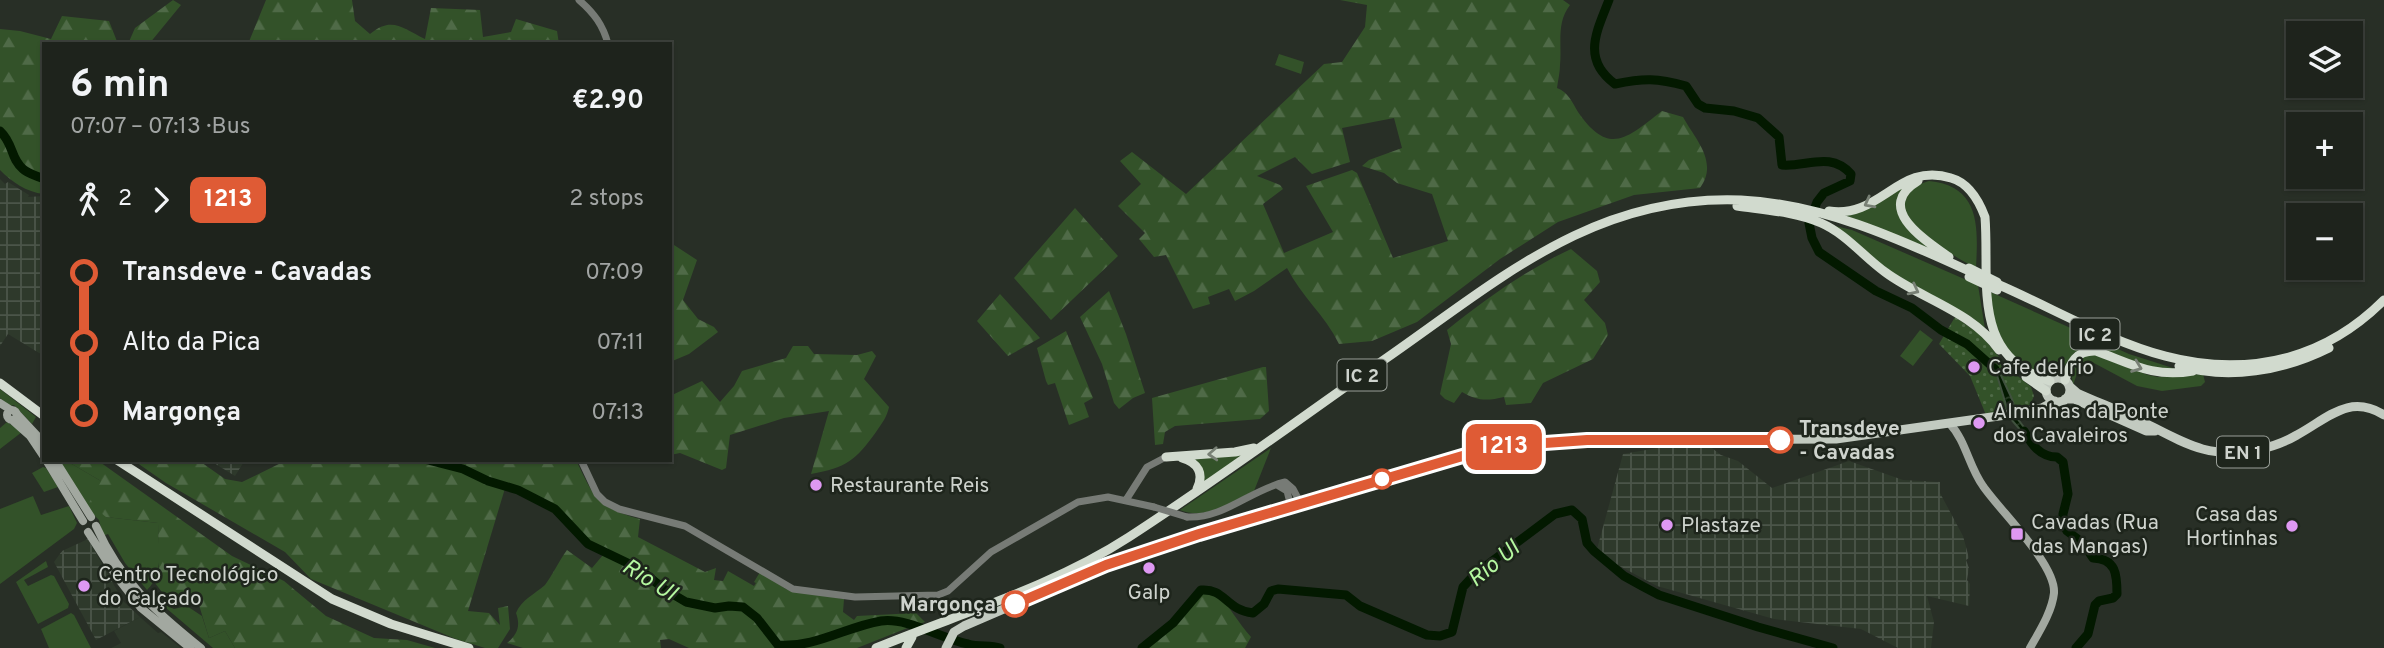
<!DOCTYPE html>
<html lang="en">
<head>
<meta charset="utf-8">
<style>
  :root { --surface:#1e231c; --page:#2b2f29; --text:#f1f3f6; --muted:#a1a4a3; --line:#3c403b }
  body { margin:0; font-family:Overpass,sans-serif; background:var(--page); color:var(--text); height:100vh; display:flex; flex-direction:column; font-size:26px; white-space:nowrap }
  * { box-sizing:border-box; margin:0 }
  p { font-size:23px; color:var(--muted) }
  .icon { flex:none; width:38px; height:38px; fill:none; stroke:currentColor; stroke-width:2; stroke-linecap:round; stroke-linejoin:round }
  .map { position:relative; flex:1; overflow:hidden }
  .details { position:absolute; left:42px; top:42px; width:630px; height:420px; display:flex; flex-direction:column; background:var(--surface); border-radius:0px; box-shadow:0 2px 5px #0004,0 0 0 2px var(--line) }
  .details>* { flex:none }
  .badge { padding:0 14px; border-radius:10px; font-size:24px; line-height:46px }
  .fabs { position:absolute; left:2286px; top:21px; display:grid; gap:14px }
  .fabs a { display:grid; place-items:center; width:77px; height:77px; border-radius:0px; background:var(--surface); box-shadow:0 2px 5px #0004,0 0 0 2px var(--line); font-size:35px }
  .map>.badge { position:absolute; translate:-50% -50%; box-shadow:0 0 0 4px #fff }
  .legs { display:flex; align-items:center; gap:10px; height:77px; padding:0 28px; font-size:23px }
  .legs p { margin-inline-start:auto }
  .overview { display:flex; align-items:center; justify-content:space-between; height:119px; padding:0 28px }
  h1 { font-size:38px; font-weight:700; line-height:52px }
  ul { padding:0 28px; list-style:none }
  li { display:flex; align-items:center; gap:24px; height:70px; font-size:26px }
  li i { display:grid; place-items:center; width:10px; height:100%; margin:0 9px; background:currentColor }
  li i::after { content:''; width:18px; height:18px; margin:-9px; border:5px solid; border-radius:50%; background:var(--surface) }
  li p { margin-inline-start:auto }
  li:first-child i { background:linear-gradient(#0000 50%,currentColor 0) }
  li:last-child i { background:linear-gradient(currentColor 50%,#0000 0) }
  .map>svg:first-child { display:block }
  .built { fill:#2e392b }
  .industrial { fill:url(#industrial-grid) }
  .grass { fill:#335229 }
  .forest { fill:url(#forest-firs); fill-rule:evenodd }
  .park { fill:url(#park-dots) }
  .water { fill:url(#water-ripples); stroke:#40513e; stroke-width:2 }
  .lines { fill:none; stroke-linecap:round; stroke-linejoin:round }
  .river { stroke:#031900; stroke-width:9 }
  .tertiary { stroke:#777b76; stroke-width:7 }
  .secondary { stroke:#a2a8a0; stroke-width:8 }
  .primary { stroke:#c2cac0; stroke-width:9 }
  .trunk { stroke:#d1dace; stroke-width:9 }
  .tertiary-bridge { stroke:#777b76; stroke-width:7 }
  .trunk-bridge { stroke:#d1dace; stroke-width:9 }
  .oneway { stroke:#788075 }
  .line-1-casing { stroke:#fff; stroke-width:16 }
  .line-1 { stroke:#df5b35; stroke-width:10 }
  .poi-dot { fill:#de98f2; stroke:#1e251c; stroke-width:2.5 }
  .stop-1-dot { fill:#fff; stroke:#df5b35; stroke-width:3.5 }
  .labels { text-anchor:middle; stroke-width:5; stroke-linejoin:round; paint-order:stroke }
  .shield { fill:#1e251c; stroke:#999f98; stroke-width:2 }
  .shield-label { font-size:19px; font-weight:bold; fill:#ced3cd }
  .poi-label { font-size:21px; fill:#ced3cd; stroke:#1e251c; text-anchor:start }
  .stop-label { font-size:21px; font-weight:bold; fill:#ced3cd; stroke:#1e251c; text-anchor:start }
  .water-label { font-size:23px; font-style:italic; fill:#b5f8a0; stroke:#1e251c }
</style>
</head>
<body>
<div class="map">
<svg width="2384" height="648" viewBox="0 0 2384 648">
  <defs>
    <pattern id="industrial-grid" width="8" height="8" patternUnits="userSpaceOnUse" patternTransform="scale(1.75)"><rect width="8" height="8" fill="#2e392b"/><path d="M0 4h8M4 0v8" fill="none" stroke="#4b5549"/></pattern>
    <pattern id="forest-firs" width="22" height="20" patternUnits="userSpaceOnUse" patternTransform="scale(1.75)"><rect width="22" height="20" fill="#335229"/><path d="M5 1l3.5 6h-7zM16 11l3.5 6h-7z" fill="#4f6a47"/></pattern>
    <pattern id="park-dots" width="8" height="8" patternUnits="userSpaceOnUse" patternTransform="scale(1.75)"><rect width="8" height="8" fill="#335229"/><path d="M2 2h.1M6 6h.1" fill="none" stroke="#4f6a47" stroke-width="1.8" stroke-linecap="round"/></pattern>
    <pattern id="water-ripples" width="26" height="14" patternUnits="userSpaceOnUse" patternTransform="scale(1.75)"><rect width="26" height="14" fill="#031900"/><path d="M2 4q2-2 4 0t4 0M15 11q2-2 4 0t4 0" fill="none" stroke="#273a24"/></pattern>
  </defs>
  <rect width="100%" height="100%" fill="#282f26"/>
  <path class="built" d="M140,617L158,633L161,632L181,648H111L121,643L114,631Z"/>
  <path class="industrial" d="M0,179L5,184L8,182L29,195L28,197L44,196V356L8,334L0,346Z
    M1681,444L1708,445L1721,455L1738,461L1772,488L1849,461L1903,480L1940,482V493L1963,536L1969,558L1966,560L1969,568L1967,580L1970,584L1969,606L1927,596L1934,622L1931,648H1898L1861,629L1774,619L1657,586L1612,562L1597,549L1623,454Z
    M209,460H245L235,476Z
    M88,539L123,601L140,617L96,640L54,562L62,551Z"/>
  <path class="grass" d="M1279,54L1304,62L1301,74L1275,65Z
    M1929,181C1981,186 1978,228 1976,268C1952,256 1860,202 1929,181Z
    M1905,185L1898,211L1939,254L1842,215Z
    M1831,225L1852,230L1978,285L1985,329L1908,285Z
    M1988,291L2129,354L2176,369L2162,370L2081,349L2074,353L2062,369L2039,375C2000,351 1997,333 1988,291Z
    M1920,330L1933,340L1913,366L1900,356Z
    M2093,354L2148,375L2158,377L2203,374L2205,382L2201,386L2162,391L2137,386L2092,362H2084L2079,368L2073,385L2071,370L2082,356Z
    M0,389L36,417L32,424L14,405L10,406L0,398Z
    M7,422L22,432L0,449V428Z
    M1271,448L1254,491C1231,502 1206,521 1180,510Z
    M1244,454L1204,482L1190,457Z
    M59,460H65L101,481L106,517L158,523C158,546 165,573 147,590L125,563L108,534L103,536L99,520L89,510Z
    M43,467L46,468L58,487L44,492L32,473Z
    M33,496L41,515L69,506L77,523L74,529L0,584V509Z
    M46,561L48,567L24,580L28,586L51,575L54,576L69,604L68,608L38,624L16,582Z
    M159,602L174,609L187,606L202,616L209,638L225,631L235,648H213Z
    M71,613L74,615L91,648H49L41,629Z"/>
  <path class="forest" d="M173,0L181,5L149,44H128L135,28Z
    M266,0H352L355,21L370,34C392,16 402,28 425,39L431,8L480,10L483,37L511,32L516,19L557,31L559,44H248Z
    M1340,0H1563L1570,5C1556,23 1562,44 1560,65C1560,72 1558,80 1557,88C1568,92 1572,102 1578,112C1609,157 1627,138 1662,111L1683,117C1695,139 1719,162 1700,188L1634,195L1558,222L1500,259L1417,322L1372,341L1339,344C1325,315 1301,296 1287,268L1254,291L1235,301L1229,289L1208,297L1210,304L1193,309L1166,255L1154,257L1139,239L1145,233L1118,206L1141,184L1120,161L1132,152L1186,194L1324,64L1342,62L1365,27L1367,5ZM1394,118L1402,148L1369,160L1362,166L1384,173L1397,183L1432,194L1448,241L1393,258L1357,173L1352,170L1306,186L1333,232L1284,253L1263,204L1283,189L1280,185L1257,176L1295,157L1312,174L1350,162L1342,128Z
    M62,16L109,21L118,44H44V194C26,192 12,182 0,170V29L20,31L51,39Z
    M1075,208L1118,256L1051,320L1014,278Z
    M674,245L697,260L683,300L698,319L714,327L718,332L689,354L670,362V260Z
    M1571,249L1597,271L1600,282L1584,300L1605,323L1608,335L1593,359L1543,383L1531,403L1506,405L1504,397C1487,401 1477,401 1462,392L1454,403L1445,399L1440,394L1451,344L1447,330C1486,299 1526,270 1571,249Z
    M1109,291L1126,334L1145,393L1133,398L1119,409L1114,403L1102,364L1080,317Z
    M1000,294L1040,338L1008,356L977,321Z
    M1066,331L1093,398L1084,403L1089,417L1069,425L1055,383L1048,385L1046,381L1037,348Z
    M793,346H808L814,354L857,355L872,351L876,356L864,379L889,407C887,417 882,423 876,432C856,460 846,468 811,474L829,411L784,418L730,435L726,468L722,470L680,453L670,455V396L702,381L720,402L734,386L742,371L786,358Z
    M1263,367H1266L1269,411L1260,419L1175,426L1165,432L1163,444L1155,445L1152,398Z
    M65,460H97L232,556L284,581L326,616L374,638L407,640L435,648H235L225,631L209,638L196,595L171,604L155,583L159,567L158,523L106,517L89,503L101,481Z
    M133,460H198L225,479L242,482L287,460H576C594,498 598,508 640,519L638,537L705,572L716,568L714,580L723,581L728,571L754,586L756,583L754,582L760,572L786,589L844,599L843,612L854,620L857,616L916,613L925,622L916,625L897,619L881,620L812,642L790,645L780,643L759,618L743,606L726,604L714,606L689,601L675,594L631,562L590,543L572,522L559,510L506,485L468,611L489,613L500,625L498,608L508,606L510,629L498,648H485L456,639L311,579L285,552L166,483Z
    M567,550L592,568L603,555C615,559 627,564 638,572C653,582 666,595 683,603C697,610 711,609 726,608C749,607 763,630 776,646L786,648H689L669,639L660,640L661,648H523L507,643C517,635 521,626 516,613C521,600 535,594 545,585C552,576 559,561 567,550Z
    M1201,591L1216,593C1230,606 1238,623 1251,637L1245,648H1146L1177,622Z
    M885,622H898L910,627L857,648H801Z"/>
  <path class="park" d="M1955,317L1981,335L2008,368L2031,387L2034,396L2030,405L1986,415L1970,376L1939,344Z"/>
  <path class="water" d="M1999,371L2012,399L2017,418L2029,434V440L2010,418L1996,372Z"/>
  <g class="lines">
    <path class="river" d="M1609,0C1597,31 1581,59 1615,84C1644,78 1657,78 1686,86L1698,104L1705,108L1734,111L1758,118L1779,137L1782,165C1807,167 1830,151 1851,174L1850,181L1824,193L1817,202L1809,223L1812,238L1819,252L1876,291L1912,308L1941,330L1967,344L1995,369
      M0,131C14,144 10,158 23,169C28,174 38,176 44,179
      M2024,431C2032,445 2040,457 2057,457L2063,462L2068,494L2063,514V524L2067,531L2083,543L2093,558C2116,559 2117,574 2117,594L2113,598L2099,601L2095,605L2088,634L2076,648
      M428,460L463,469L488,481L518,490L555,509L588,544L638,568L664,589L686,602L715,608L729,606L743,607L757,618L778,645C816,648 845,627 881,621C907,617 942,639 968,644C979,647 990,645 1000,648
      M1142,648L1173,623L1201,590C1225,588 1226,610 1253,613L1264,604L1271,591L1278,589L1346,595L1360,606L1427,635L1440,636L1452,632L1463,587L1475,574L1555,514L1572,510L1582,519L1587,543L1594,551L1624,576L1642,586L1659,595L1758,627L1833,648"/>
    <path class="tertiary" d="M579,0C594,13 603,25 608,44
      M581,460L597,494L605,502L619,509L685,526L793,589L855,597L938,595L948,591L991,552L1078,502L1108,497L1154,507
      M1277,485L1287,491L1291,507
      M1126,500L1147,467L1166,457
      M1187,517C1224,519 1250,490 1285,482L1293,489L1301,504"/>
    <path class="secondary" d="M0,403L11,410
      M7 415a5 5 0 1 1 10 0a5 5 0 1 1-10 0Z
      M16,413L44,443
      M12,420L30,436L44,457
      M1950,424C1966,441 1969,467 1983,486C2000,511 2056,564 2054,593C2052,612 2039,632 2030,648
      M46,460L83,521
      M55,460L91,517
      M96,526C121,582 155,611 201,648
      M88,532L117,577L141,608L190,648"/>
    <path class="primary" d="M2046 390a12 12 0 1 1 24 0a12 12 0 1 1-24 0Z
      M2069,386L2077,393C2099,403 2123,412 2145,423C2186,444 2209,459 2257,450C2271,447 2285,442 2297,435C2327,419 2349,393 2384,415
      M2065,399H2074L2146,431H2155
      M946,648L954,632L964,626L1106,565L1199,534L1476,452L1516,445L1586,440L1836,439L2020,413L2042,408L2055,401"/>
    <path class="trunk" d="M1918,181C1873,208 1926,241 1949,257
      M1737,206C1765,210 1796,212 1821,223C1846,234 1863,256 1885,272C1921,299 1972,311 1999,350
      M1829,211C1881,219 1898,161 1951,178C1969,183 1979,201 1985,217C1990,282 1970,356 2050,381
      M1997,284C2094,326 2178,387 2289,357C2325,347 2357,327 2384,300
      M2179,366C2229,380 2283,371 2329,348
      M2026,377L2046,391
      M2065,380C2070,363 2076,350 2096,351C2132,364 2153,378 2193,371
      M0,383L44,416
      M1166,457L1235,452L1254,448
      M1182,458C1199,463 1204,474 1197,489
      M117,460L332,599L391,624L469,648
      M876,648C961,613 1052,587 1129,537C1217,480 1302,417 1388,357C1500,279 1595,194 1741,200C1822,204 1897,238 1969,271
      M906,648L912,637"/>
    <path class="tertiary-bridge" d="M1154,507L1187,517"/>
    <path class="trunk-bridge" d="M1969,268L1997,282
      M1969,277L1997,290"/>
  </g>
  <defs><path id="oneway-chevron" d="M-2-3.5L2.5 0L-2 3.5" fill="none" stroke-width="1.6" stroke-linecap="round" stroke-linejoin="round" transform="scale(1.75)"/></defs>
  <g class="oneway">
    <use href="#oneway-chevron" transform="translate(1869 203) rotate(152)"/>
    <use href="#oneway-chevron" transform="translate(1914 290) rotate(27)"/>
    <use href="#oneway-chevron" transform="translate(2137 367) rotate(21)"/>
    <use href="#oneway-chevron" transform="translate(1213 454) rotate(177)"/>
  </g>
  <g class="lines">
    <g class="line-1-casing">
      <path id="line-1" d="M1015,604L1106,565L1199,534L1476,452L1516,445L1587,440H1780"/>
    </g>
    <use href="#line-1" class="line-1"/>
  </g>
  <g class="poi-dot">
    <circle cx="1974" cy="367" r="7"/>
    <circle cx="1979" cy="423" r="7"/>
    <circle cx="816" cy="485" r="7"/>
    <circle cx="1667" cy="525" r="7"/>
    <circle cx="2292" cy="526" r="7"/>
    <rect x="2010" y="527" width="14" height="14" rx="3.5"/>
    <circle cx="1149" cy="568" r="7"/>
    <circle cx="84" cy="586" r="7"/>
  </g>
  <g class="stop-1-dot">
    <circle cx="1780" cy="440" r="12"/>
    <circle cx="1382" cy="479" r="9"/>
    <circle cx="1015" cy="604" r="12"/>
  </g>
  <g class="labels">
    <g class="shield">
      <rect x="2070.5" y="318.5" width="49" height="31" rx="5"/>
      <rect x="1337.5" y="359.5" width="49" height="31" rx="5"/>
      <rect x="2217" y="436.5" width="52" height="31" rx="5"/>
    </g>
    <g class="shield-label">
      <text x="2095" y="341">IC 2</text>
      <text x="1362" y="382">IC 2</text>
      <text x="2243" y="459">EN 1</text>
    </g>
    <g class="poi-label">
      <text x="1988" y="374">Cafe del rio</text>
      <text x="1993" y="418">Alminhas da Ponte<tspan x="1993" dy="24">dos Cavaleiros</tspan></text>
      <text x="830" y="492">Restaurante Reis</text>
      <text x="2278" y="521" text-anchor="end">Casa das<tspan x="2278" dy="24">Hortinhas</tspan></text>
      <text x="2031" y="529">Cavadas (Rua<tspan x="2031" dy="24">das Mangas)</tspan></text>
      <text x="1681" y="532">Plastaze</text>
      <text x="98" y="581">Centro Tecnológico<tspan x="98" dy="24">do Calçado</tspan></text>
      <text x="1149" y="599" text-anchor="middle">Galp</text>
    </g>
    <g class="stop-label">
      <text x="1799" y="435">Transdeve<tspan x="1799" dy="24">- Cavadas</tspan></text>
      <text x="996" y="611" text-anchor="end">Margonça</text>
    </g>
    <g class="water-label">
      <text transform="translate(1493 563) rotate(-39)" y="8">Rio Ul</text>
      <text transform="translate(650 579) rotate(32)" y="8">Rio Ul</text>
    </g>
  </g>
</svg>
<div class="fabs">
<a><svg class="icon" aria-label="layers" viewBox="0 0 24 24"><path d="M12 4l9 5-9 5-9-5zM3 14l9 5 9-5"/></svg></a>
<a>+</a>
<a>−</a>
</div>
<b class="badge" style="left:1504px;top:447px;background:#df5b35;color:#fff">1213</b>
<section class="details">
<div class="overview"><div><h1>6 min</h1><p>07:07 – 07:13 · Bus</p></div><b>€2.90</b></div>
<div class="legs"><svg class="icon" aria-label="walk" viewBox="0 0 24 24"><circle cx="13" cy="4" r="2"/><path d="M13 8l-2 6 4 7M11 14l-3 7M7 12l3-4h3l4 4"/></svg>2<svg class="icon" aria-label="forward" viewBox="0 0 24 24"><path d="M9 5l7 7-7 7"/></svg><b class="badge" style="background:#df5b35;color:#fff">1213</b><p>2 stops</p></div>
<ul>
<li><i style="color:#df5b35"></i><b>Transdeve - Cavadas</b><p>07:09</p></li>
<li><i style="color:#df5b35"></i><span>Alto da Pica</span><p>07:11</p></li>
<li><i style="color:#df5b35"></i><b>Margonça</b><p>07:13</p></li>
</ul>
</section>
</div>
</body>
</html>
